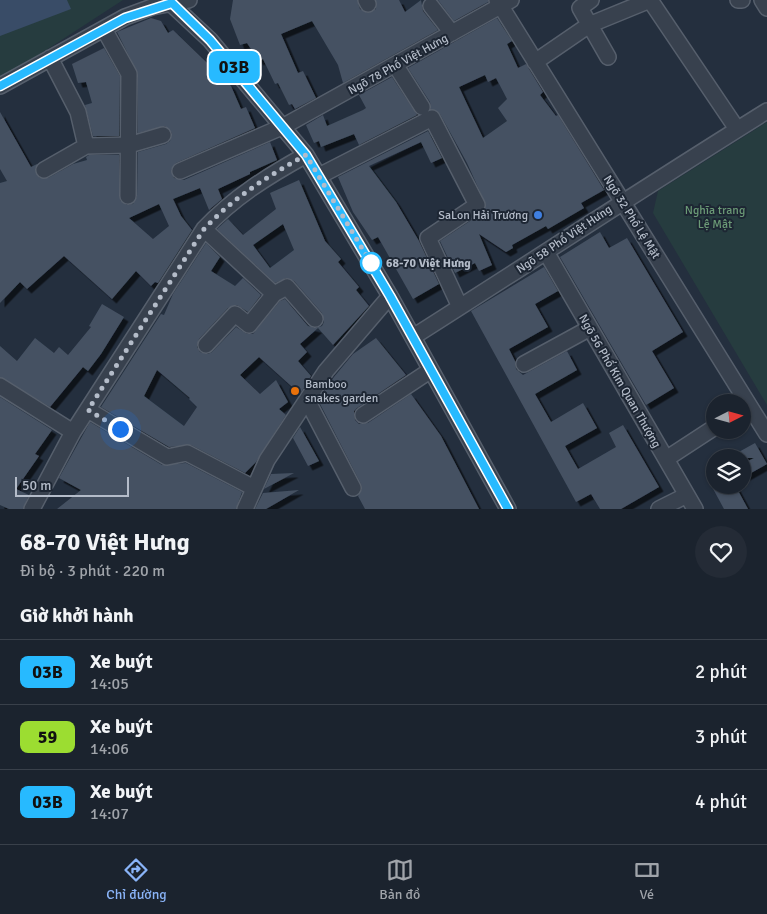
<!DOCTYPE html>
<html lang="vi">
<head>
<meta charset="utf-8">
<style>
  :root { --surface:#1b232e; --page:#242b36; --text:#f1f3f6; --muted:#a0a4aa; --line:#39404a; --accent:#8ab4f8 }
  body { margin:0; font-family:Signika,sans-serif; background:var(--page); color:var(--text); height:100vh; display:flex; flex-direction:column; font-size:19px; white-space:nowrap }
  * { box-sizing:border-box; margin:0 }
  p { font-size:16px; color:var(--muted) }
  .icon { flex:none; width:28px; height:28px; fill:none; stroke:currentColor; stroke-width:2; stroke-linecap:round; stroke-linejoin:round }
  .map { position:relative; height:509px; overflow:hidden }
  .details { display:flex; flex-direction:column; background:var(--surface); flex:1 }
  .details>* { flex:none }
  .badge { padding:0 10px; border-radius:8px; font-size:18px; line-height:32px }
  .needle { width:32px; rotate:84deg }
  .tools { position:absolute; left:706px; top:394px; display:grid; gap:10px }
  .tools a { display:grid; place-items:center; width:45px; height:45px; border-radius:50%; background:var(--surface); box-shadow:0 1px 4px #0004,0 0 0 1px var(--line); font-size:25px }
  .scale { position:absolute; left:15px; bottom:12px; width:114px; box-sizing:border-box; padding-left:5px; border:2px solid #b4bcc9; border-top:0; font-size:14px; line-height:18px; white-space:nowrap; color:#b4bcc9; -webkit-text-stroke:4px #1d2633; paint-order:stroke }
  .you { position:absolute; width:25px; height:25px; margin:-12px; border:4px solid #fff; border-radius:50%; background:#1a73e8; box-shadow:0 0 0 8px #1a73e833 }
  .map>.badge { position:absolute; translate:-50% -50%; box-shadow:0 0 0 2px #fff }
  h2 { padding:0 20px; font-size:19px; line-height:45px }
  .round { display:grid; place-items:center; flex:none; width:52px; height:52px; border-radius:26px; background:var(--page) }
  .head { display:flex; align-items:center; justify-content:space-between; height:85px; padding:0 20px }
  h1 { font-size:24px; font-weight:800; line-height:38px }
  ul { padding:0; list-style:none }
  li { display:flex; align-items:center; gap:15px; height:65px; padding:0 20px; border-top:1px solid var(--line) }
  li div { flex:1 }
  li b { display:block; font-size:19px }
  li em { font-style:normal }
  li .badge { min-width:55px; font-weight:700; text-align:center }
  .tab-bar { display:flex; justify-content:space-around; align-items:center; height:70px; border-top:1px solid var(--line); background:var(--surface); font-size:14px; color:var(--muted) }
  .tab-bar a { display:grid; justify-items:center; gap:2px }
  .tab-bar .active { color:var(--accent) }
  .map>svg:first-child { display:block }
  .green { fill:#263c3f }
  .water { fill:#394c67 }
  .building { fill:#455162; fill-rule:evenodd; filter:url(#shadow) }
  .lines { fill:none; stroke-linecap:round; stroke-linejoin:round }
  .minor-casing { stroke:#565f6c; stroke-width:18 }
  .minor { stroke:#38414e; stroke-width:15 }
  .line-casing { stroke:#fff; stroke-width:11 }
  .line { stroke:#27baff; stroke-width:8 }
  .walk { stroke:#b4bcc9; stroke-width:5; stroke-dasharray:0 9 }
  .shop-dot { fill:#3f7fe0; stroke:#1d2633; stroke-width:2 }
  .stop-dot { fill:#fff; stroke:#27baff; stroke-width:2.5 }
  .food-dot { fill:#e8710a; stroke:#1d2633; stroke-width:2 }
  .labels { text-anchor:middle; stroke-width:4; stroke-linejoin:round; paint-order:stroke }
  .street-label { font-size:12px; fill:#b4bcc9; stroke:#1d2633 }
  .park-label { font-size:12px; fill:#6b9a76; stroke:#1d2633 }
  .poi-label { font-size:12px; fill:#b4bcc9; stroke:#1d2633; text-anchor:end }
  .stop-label { font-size:12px; font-weight:bold; fill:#b4bcc9; stroke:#1d2633; text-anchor:start }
</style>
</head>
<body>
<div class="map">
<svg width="767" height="509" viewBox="0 0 767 509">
  <defs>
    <filter id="shadow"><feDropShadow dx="4.5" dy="4.5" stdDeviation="0" flood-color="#0009"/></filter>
  </defs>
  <rect width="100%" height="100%" fill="#242f3e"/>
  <path class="green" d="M0,0H123L0,80Z
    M767,122V405L653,213L658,191Z"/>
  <path class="water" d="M0,0H67L71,9L0,36Z"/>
  <path class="building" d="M233,0H357L360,9L368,13L376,9V0H399L405,12L421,0L423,11L438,30L343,83L338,65L312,21L281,34L298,73L303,71L316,98L295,109L292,104L289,105L278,83L275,84L263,59L259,61L247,43L240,45L230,19Z
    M438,0H488V2L454,21Z
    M151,18L161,21L168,33L173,30L231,86L241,109L246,107L255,128L176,163L171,170L174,178L184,180L270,142L277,160L250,172V174L218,189L222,199L209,210L200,188L173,199L181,216L192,230L158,283L155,282L151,286L136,271L112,299L64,256L27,289L20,282L0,303V183L7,181L0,169V112L31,167L37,164L35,170L40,178H48L73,164L87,160L86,157L89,155H119L120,200L127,205L133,204L137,196L138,152L166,144L170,141L172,133L165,126L138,133V74L117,32ZM159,204L169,226L153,239L129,218Z
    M497,18L512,41L507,44L518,68L526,64L543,92L540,95L556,116L558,115L604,190L581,203L584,208L548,229L546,226L512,245L513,248L506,252L479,234L492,265L479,271L475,263L455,273L440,241L482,213L486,205L467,163L440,114L431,109L430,102L408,68ZM485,75L488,82L496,78L507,99L498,108L507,121L483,138L459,87Z
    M104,48L120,76L119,136H93L85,105L92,103L86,82L78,83L72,64Z
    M392,77L417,115L359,145L354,134L321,147L319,141L314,143L306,125L323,115L327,126L363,110L366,108L359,95Z
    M428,131L442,158L431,163L421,142L369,166L396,202L419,241L439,284L413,299L378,237L372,240L353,212L338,177Z
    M299,180L325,241L341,259L338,262L359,287L356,290L369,306L333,345L318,328L300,344L307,352L298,361L311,376L300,394L259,357L240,375L260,394L276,380L288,402L279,409L286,415L256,462L245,473L191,445L169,447L101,407L161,314L164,315L173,294L206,243L220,257L211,271L235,286L243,278L261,295L248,312L237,305L228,308L199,339L197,347L200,352L208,354L212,352L236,327L247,334H253L280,301L285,299L308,326L316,328L322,326L324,322L322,313L294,281L286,278L275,283L217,229L228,219L243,235L276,209L270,193ZM283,224L294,250L270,268L253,245ZM157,370L190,398L189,399L197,407L184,426L144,396Z
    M600,232L609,248L627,238L683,332L652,351L674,388L646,405L560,257Z
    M544,267L558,291L535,304L548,327L509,349L515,361L516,369L523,375L567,351L577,370L535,394L551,422L583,403L597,428L565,446L578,469L616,447L609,433L623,425L659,487L621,509H600L591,494L576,502L471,311Z
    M102,304L124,317L101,354L88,371L83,367L50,407L0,377V346L17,361L35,338L54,353L59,347L68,355L91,327L89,326Z
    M376,338L406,375L357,408L354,411L355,420L359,424L368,423L411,394L441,436L479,509H365L358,496L362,489L361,484L318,400L334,377L353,354Z
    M0,397L52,430L35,454L39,456L16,489L29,495L23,509H9L0,505Z
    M90,422L162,465L186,463L242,492L236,509H57L81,490L59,478Z
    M300,427L319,461L308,466L293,438Z
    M755,443L767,464L742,478V464L754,458H728Z
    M294,473L264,489L271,474Z
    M711,485H735L748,509H724Z
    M299,490L266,509H255L263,493Z"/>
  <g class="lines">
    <g class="minor-casing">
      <path id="minor" d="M167,0L210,40L306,155L390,296L508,509
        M366,0L368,4
        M497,0L767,434
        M591,0L580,8L608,57
        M650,0L737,129
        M738,0H742
        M762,0L767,8
        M431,6L452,33
        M104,29L129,74L128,196
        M535,62L589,25L650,0
        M396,66L422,107
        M0,86L125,17L152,7L189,0
        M86,146L129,145L163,135
        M44,170L86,146L78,112L50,58
        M180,171L284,126L511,0
        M319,176L432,118L477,205L428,238L460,307
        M204,229L274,294
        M546,252L695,509
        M413,337C531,262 648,185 767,111
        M206,345L235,314L249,325L274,294L287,287L315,319
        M524,364L590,328
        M0,386L73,432
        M307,400L353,488
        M88,410L167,457L187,453L254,488
        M363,415L431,370
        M666,459L715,427
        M32,509L73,432L204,229C234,197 268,176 306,155
        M245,509L267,460L326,371L390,296
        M659,509L687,495"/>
    </g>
    <use href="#minor" class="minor"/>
  </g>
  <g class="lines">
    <g class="line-casing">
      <path id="line" d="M0,86L125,18L172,3L210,40L306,155L390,296L508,509"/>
    </g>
    <use href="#line" class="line"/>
    <path class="walk" d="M120,429L88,410L204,229C234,197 268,176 306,155L371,263"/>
  </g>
  <circle class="shop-dot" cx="538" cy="215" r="5"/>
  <circle class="stop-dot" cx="371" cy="263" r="10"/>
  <circle class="food-dot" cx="295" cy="391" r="5"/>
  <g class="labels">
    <g class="street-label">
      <text transform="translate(398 64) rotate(-29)" y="4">Ngõ 78 Phố Việt Hưng</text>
      <text transform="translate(632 217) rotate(58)" y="4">Ngõ 32 Phố Lệ Mật</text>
      <text transform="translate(564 239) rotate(-34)" y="4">Ngõ 58 Phố Việt Hưng</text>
      <text transform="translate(620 381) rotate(60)" y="4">Ngõ 56 Phố Kim Quan Thượng</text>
    </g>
    <g class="park-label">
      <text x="715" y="214">Nghĩa trang<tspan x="715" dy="14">Lệ Mật</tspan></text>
    </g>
    <g class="poi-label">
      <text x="528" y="219">SaLon Hải Trương</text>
      <text x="305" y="388" text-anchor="start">Bamboo<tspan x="305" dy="14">snakes garden</tspan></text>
    </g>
    <g class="stop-label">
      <text x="386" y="267">68-70 Việt Hưng</text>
    </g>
  </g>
</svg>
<div class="tools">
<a><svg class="needle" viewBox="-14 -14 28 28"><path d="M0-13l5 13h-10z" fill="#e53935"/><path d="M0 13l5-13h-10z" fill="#a0a4aa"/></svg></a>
<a><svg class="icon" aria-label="layers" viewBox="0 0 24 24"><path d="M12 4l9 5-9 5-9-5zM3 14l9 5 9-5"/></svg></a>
</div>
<div class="scale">50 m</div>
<div class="you" style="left:120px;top:429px"></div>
<b class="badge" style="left:234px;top:67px;background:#27baff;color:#111">03B</b>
</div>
<section class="details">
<div class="head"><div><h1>68-70 Việt Hưng</h1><p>Đi bộ · 3 phút · 220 m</p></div><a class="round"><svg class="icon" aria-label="heart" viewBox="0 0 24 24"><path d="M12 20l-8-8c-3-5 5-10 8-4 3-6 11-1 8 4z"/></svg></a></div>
<h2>Giờ khởi hành</h2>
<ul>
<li><span class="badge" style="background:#27baff;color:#111">03B</span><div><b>Xe buýt</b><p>14:05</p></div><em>2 phút</em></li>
<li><span class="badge" style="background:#9cdd31;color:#111">59</span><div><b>Xe buýt</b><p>14:06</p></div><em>3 phút</em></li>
<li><span class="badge" style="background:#27baff;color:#111">03B</span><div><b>Xe buýt</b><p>14:07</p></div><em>4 phút</em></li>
</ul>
</section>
<nav class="tab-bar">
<a class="active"><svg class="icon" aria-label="directions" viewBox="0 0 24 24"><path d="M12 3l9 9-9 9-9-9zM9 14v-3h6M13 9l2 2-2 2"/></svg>Chỉ đường</a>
<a><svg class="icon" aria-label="map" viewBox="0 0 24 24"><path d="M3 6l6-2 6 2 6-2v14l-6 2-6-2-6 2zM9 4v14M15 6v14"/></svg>Bản đồ</a>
<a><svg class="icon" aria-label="tickets" viewBox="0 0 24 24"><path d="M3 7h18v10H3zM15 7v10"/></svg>Vé</a>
</nav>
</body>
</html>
